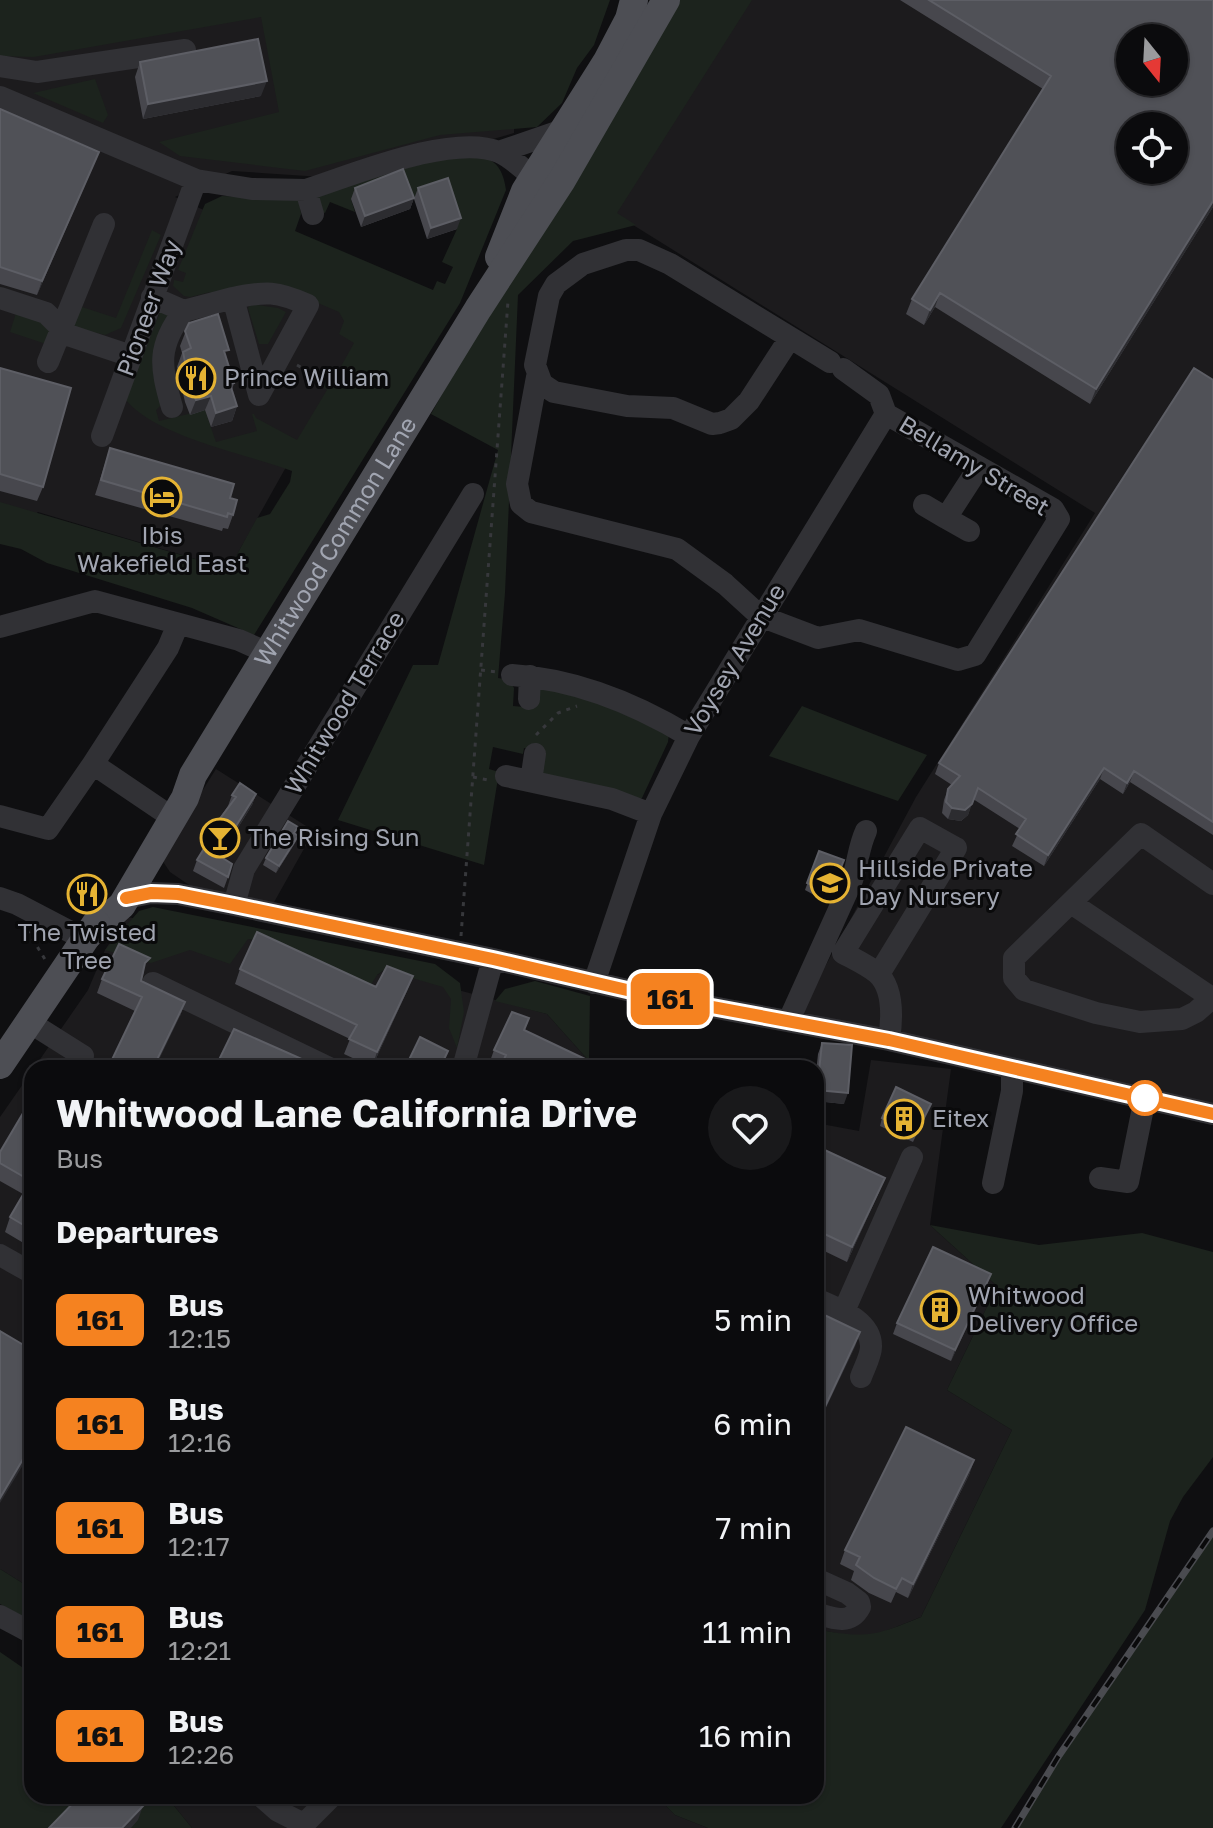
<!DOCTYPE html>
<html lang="en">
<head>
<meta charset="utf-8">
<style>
  :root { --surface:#0b0b0d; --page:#19191b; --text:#f1f3f6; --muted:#9a9b9d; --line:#2b2b2e }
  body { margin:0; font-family:"Golos Text",sans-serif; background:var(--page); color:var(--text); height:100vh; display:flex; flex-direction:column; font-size:30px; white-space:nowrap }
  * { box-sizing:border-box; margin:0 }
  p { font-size:26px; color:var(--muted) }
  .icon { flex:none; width:44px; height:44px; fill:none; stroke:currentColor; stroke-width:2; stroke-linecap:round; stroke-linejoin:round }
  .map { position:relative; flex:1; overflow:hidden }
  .drawer { position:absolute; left:24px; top:1060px; width:800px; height:744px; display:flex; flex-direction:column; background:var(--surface); border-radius:24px; box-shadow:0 2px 6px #0004,0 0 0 2px var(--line) }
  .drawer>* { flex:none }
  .badge { padding:0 16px; border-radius:12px; font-size:28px; line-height:52px }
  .needle { width:52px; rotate:162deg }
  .buttons { position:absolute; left:1116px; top:24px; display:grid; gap:16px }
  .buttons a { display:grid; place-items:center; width:72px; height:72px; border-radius:50%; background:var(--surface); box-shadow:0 2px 6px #0004,0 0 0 2px var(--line); font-size:40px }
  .map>.badge { position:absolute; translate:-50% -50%; box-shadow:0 0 0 4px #fff }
  h2 { padding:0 32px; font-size:30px; line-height:72px }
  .round { display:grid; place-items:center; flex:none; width:84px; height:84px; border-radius:42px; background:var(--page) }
  .headline { display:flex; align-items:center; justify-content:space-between; height:136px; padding:0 32px }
  h1 { font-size:38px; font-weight:700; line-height:60px }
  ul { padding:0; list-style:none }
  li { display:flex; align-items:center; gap:24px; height:104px; padding:0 32px }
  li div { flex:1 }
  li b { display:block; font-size:30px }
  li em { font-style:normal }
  li .badge { min-width:88px; font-weight:700; text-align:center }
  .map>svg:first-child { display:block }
  .built { fill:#1c1b1d; fill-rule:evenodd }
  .green { fill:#1c231d }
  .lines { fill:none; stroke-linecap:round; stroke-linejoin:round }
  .path { stroke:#37383c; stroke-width:3; stroke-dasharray:4 6; stroke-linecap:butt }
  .minor { stroke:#313135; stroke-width:22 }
  .major { stroke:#4d4e54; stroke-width:28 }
  .rail-casing { stroke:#4a4b50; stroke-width:7 }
  .rail { stroke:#0a0a0b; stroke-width:4; stroke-dasharray:12; stroke-linecap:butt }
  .wall { fill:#47474d }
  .shaded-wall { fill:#2c2c30 }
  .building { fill:#505157; stroke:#5d5e65; stroke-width:2; fill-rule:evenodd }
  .line-casing { stroke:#fff; stroke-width:18 }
  .line { stroke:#f58220; stroke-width:12 }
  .stop-dot { fill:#fff; stroke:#f58220; stroke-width:4 }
  .labels { text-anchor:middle; stroke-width:6; stroke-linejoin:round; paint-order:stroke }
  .street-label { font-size:24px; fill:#a1a5b1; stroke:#0a0a0b }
  .poi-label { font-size:24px; fill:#a1a5b1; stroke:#0a0a0b; text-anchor:start }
</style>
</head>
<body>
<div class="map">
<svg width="1213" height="1828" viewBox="0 0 1213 1828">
  <rect width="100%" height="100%" fill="#0f0f11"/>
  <path class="built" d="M0,0H516L514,133L352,179L232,171L175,197L384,292L229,569L38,512L0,544Z
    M680,0H1213V1114L796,1021L916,797L1095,513L569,185ZM1130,38H1174V82H1130ZM1130,126H1174V170H1130Z
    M216,769L314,831L273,904L192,887L170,872L164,863L162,855Z
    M127,917L266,942L377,975L384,970L547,1014L589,1061L603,1068H34L88,990L105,950Z
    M871,1060L951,1069L930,1225L997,1286L947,1390L1012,1430L921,1617L876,1635H845L816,1629V1123L859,1131Z
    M32,1071V1589L0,1569V1117Z
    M166,1796H656L675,1815L708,1828H192Z"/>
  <path class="green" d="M0,0H610L594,45L577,68L562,103L537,127L440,135L305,171L180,156L159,142L279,112L261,17L34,57L0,56Z
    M678,0H752L617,213L636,225L573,241L518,295L505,593L498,678L509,680L514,688L513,706L534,708V691L548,682L669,733L668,742L642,798L636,801L541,773L546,752L524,748L523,754L493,747L489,769L499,772L484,865L338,820L413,665H438L498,450L431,414L503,285Z
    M95,79L108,115L103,123L33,93Z
    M456,155C486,155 502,158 506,190L460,303L254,635L192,608L47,563L21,549L0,544V502L229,569L257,518L270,514L290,482L292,471C247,454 156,437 126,400L161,309L169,308L161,405L156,410L159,421L205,410L216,442L257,431L252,414H254L256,418L297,440L327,390L317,384L322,374L334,379L354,343L339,334L344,321L339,312L299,295L212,297L210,292L190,297L184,296L173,286L174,280L183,282L186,273L178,270L205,204L222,196L299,199L301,214L295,231L433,290L437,281L445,284L453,267L442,262L457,229L414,199L407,202L351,199L355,212L330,202L325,213L320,211L314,192Z
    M152,230L161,235L121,328L105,335L74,327L72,311L82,307L116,318Z
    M251,304L278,308L286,312L268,344H259L248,308Z
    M16,313L46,324L51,329L46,344L10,332Z
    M802,706L927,755L898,801L769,756Z
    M153,907L435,964L460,983L464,1012L457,1048L449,1028L451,999L443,987L384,970L377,975L367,991L266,942L248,939L230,964L190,950L151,963L105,950L139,911Z
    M535,981L590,996L589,1061L547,1014L495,1001L505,989Z
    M930,1225L1039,1245L1142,1233L1213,1252V1457L1183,1497L1170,1521L1145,1610L1001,1828H708L675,1815L656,1796H816V1629C866,1639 875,1636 921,1617L1012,1430L947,1390L997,1286Z
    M1213,1535V1828H1015L1058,1757Z
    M0,1569L32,1589V1621L0,1604Z
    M0,1652L32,1674V1796H166L192,1828H0Z"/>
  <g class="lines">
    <path class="path" d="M297,365L311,373
      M481,670L497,672
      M536,735L558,713L577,706
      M473,777L488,780
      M27,930L46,961
      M461,936L508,301"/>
    <path class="minor" d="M0,66L37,72L185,50
      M0,97L196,180
      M499,152L563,130
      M313,214L306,190C353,175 452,133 499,152C511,157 523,169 534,178L548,176
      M152,297L184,311L233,298L259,395
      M0,298L46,313L68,335L131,356
      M233,298C266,291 277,291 308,305L259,395
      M790,338L749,401L731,419L720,423L712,424L673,408L627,406L554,392L542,384L535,365L549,296L556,284L583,264L626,250H639L670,264L830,362
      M48,362L104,224
      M537,377L517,484L521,504L531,512L677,549L725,584L760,616L818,638L859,630L958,660L975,655L1059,519L1053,509L886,414
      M172,407C160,366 157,346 184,311
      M102,436L196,180L252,189L306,190
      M924,505L946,518
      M969,531L946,518L979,467
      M0,627L95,601L239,640L268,653
      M512,675C574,679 636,704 689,736
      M529,699L530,676
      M506,776L612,799L651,814
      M531,781L535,754
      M164,812L93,764L168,648L178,624
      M0,816L48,829L93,764
      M1213,884L1141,834L1014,958V978L1024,990L1096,1013L1140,1022L1182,1019L1196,1012L1213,997
      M0,898L17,904L84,939
      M126,898L151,893L178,894L234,905L493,959L653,996L889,1040L1213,1114
      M1071,903L1212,998
      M234,905L244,869L473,494
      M879,974L956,848L920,828L843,953C854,959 867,965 877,973C894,988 892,1020 889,1040
      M153,983L329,1068
      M594,983L651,814L689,736L886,414L879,395L843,369
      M789,1020L851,883C858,865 858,848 866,831
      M29,1022L83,1056
      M463,1068L493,959
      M1100,1178L1128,1182L1145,1098
      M993,1183L1012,1091V1068
      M0,1255L32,1273
      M816,1299C836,1308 872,1320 871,1347C871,1356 864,1368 861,1377
      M844,1311L912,1157
      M816,1579L847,1593L859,1602L860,1607C850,1626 832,1618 816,1613
      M0,1616L32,1633
      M261,1796L278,1811L304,1824L332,1796"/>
    <g class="major">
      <path d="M499,257L525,191L607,61L629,19L634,0"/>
      <path id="s1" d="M86,937L122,905L185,798L193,775L478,309L562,180L666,0"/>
      <path d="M0,1065L96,923"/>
    </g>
    <g class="rail-casing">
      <path id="rail" d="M1015,1828L1058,1757L1213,1531"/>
    </g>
    <use href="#rail" class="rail"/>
  </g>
  <path class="wall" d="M900,0H1213V207L1090,404L935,307L924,325L906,314L912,299L1043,89Z
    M140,62L261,96L143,119L135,77Z
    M0,109L99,152L37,295L0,284Z
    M355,188L414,198L410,209L361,227L351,199Z
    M418,188L457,229L427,239L414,199Z
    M189,323L226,357L234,383L232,390L237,406L232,421L211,427L205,410L190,415L185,402L177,367L182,353L180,346Z
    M0,368L43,487L37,501L0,491Z
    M1213,380V835L1130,782L1123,794L1100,779L1044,866L1012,846L1020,829L973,799L968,815L961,821L948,819L942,813L944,800L948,789L952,785L935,774L939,763Z
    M110,448L230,498L233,515L228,529L223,528L222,531L95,495Z
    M256,794L252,805L220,857L228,877L224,888L193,871L197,860L207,844L206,843L210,832L228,806L232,795Z
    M295,834L298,836L295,843L276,873L263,865L266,858Z
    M819,851L844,860L827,902L805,890Z
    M240,969L376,987L413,976L407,991L372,1067L344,1054L350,1039L235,984Z
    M144,972L141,981L185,1002L180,1016L135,1011L97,993L102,979Z
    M525,1031L604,1068H496L489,1064L494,1050Z
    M822,1043L844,1104L816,1101V1073L818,1054Z
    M32,1098V1248L5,1232L10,1217L23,1194L0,1181V1152Z
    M931,1104L913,1142L880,1126L882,1118Z
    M816,1146L879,1192L847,1262L816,1247Z
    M991,1274L951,1361L893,1334L897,1323Z
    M974,1460L969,1475L908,1598L896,1592L891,1603L869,1593L851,1580L854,1571L840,1564L845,1550Z"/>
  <path class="shaded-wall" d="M267,81L261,96L143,119L148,104Z
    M99,152L93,167L37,295L42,281Z
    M414,198L410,209L361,227L365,216Z
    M1213,201V207L1090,404L1096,389Z
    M461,218L457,229L427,239L431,228Z
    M940,293L935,307L924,325L930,310Z
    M211,396L205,410L190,415L196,400Z
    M237,406L232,421L211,427L216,413Z
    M1104,768L1100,779L1044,866L1048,855Z
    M1134,771L1130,782L1123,794L1127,783Z
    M256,794L252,805L214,866L218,855Z
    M972,804L968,815L961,821L948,819L952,808Z
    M298,836L295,843L276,873L279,866Z
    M413,976L407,991L372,1067L377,1052Z
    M185,1002L180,1016L155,1068H153Z
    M817,1090L848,1093L844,1104L816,1101Z
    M885,1178L879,1192L847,1262L852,1247Z
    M991,1274L987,1285L951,1361L955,1350Z
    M860,1332L855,1347L816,1429V1426Z
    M32,1444V1450L0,1503V1498Z
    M974,1460L969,1475L908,1598L913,1584Z
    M143,1806L138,1820L131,1828H122Z"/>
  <path class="building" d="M929,0H1213V201L1096,389L940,293L930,310L912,299L1051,76ZM1130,38H1174V82H1130ZM1130,126H1174V170H1130Z
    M258,39L267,81L148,104L140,62Z
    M0,109L99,152L42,281L0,267Z
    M403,169L414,198L365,216L355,188Z
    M448,178L461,218L431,228L418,188Z
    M218,314L229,350L224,351L234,383L230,384L237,406L216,413L211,396L196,400L190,387L183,352L191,348L185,331L189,323Z
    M0,368L71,388L43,487L0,474Z
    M1194,368L1213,380V822L1134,771L1127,783L1104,768L1048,855L1016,834L1026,819L978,788L972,804L965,810L952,808L946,802L948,789L960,776L939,763Z
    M110,448L234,484L230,498L237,500L233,515L228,513L227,517L101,480Z
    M240,783L256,794L218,855L232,864L228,877L197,860L213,834L210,832L236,797L232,795Z
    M288,821L298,827L294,833L298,836L279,866L266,858Z
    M819,851L844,860L830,894L807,883Z
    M257,932L376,987L387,966L413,976L377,1052L349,1039L357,1025L240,969Z
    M119,944L150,958L145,963L141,981L185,1002L153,1068H108L142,997L102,979Z
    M512,1012L529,1018L524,1030L604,1068H500L506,1055L494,1050Z
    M234,1029L313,1064L311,1068H215Z
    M420,1037L448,1051L440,1068H410L406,1066Z
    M822,1043L852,1045L848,1093L817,1090Z
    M896,1087L931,1104L916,1134L882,1118Z
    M32,1098V1230L10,1217L31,1181L0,1163V1152Z
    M816,1146L885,1178L852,1247L816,1230Z
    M933,1247L991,1274L955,1350L897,1323Z
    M816,1311L860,1332L816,1426Z
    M0,1331L32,1350V1444L0,1498Z
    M906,1427L974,1460L913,1584L902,1578L896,1589L874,1578L856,1565L860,1557L845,1550Z
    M80,1796H133L143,1806L122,1828H49Z"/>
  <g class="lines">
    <g class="line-casing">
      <path id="line" d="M126,898L151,893L178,894L234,905L493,959L653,996L889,1040L1213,1114"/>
    </g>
    <use href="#line" class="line"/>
  </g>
  <defs>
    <g id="restaurant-ring" transform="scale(2)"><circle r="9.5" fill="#0a0a0b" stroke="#e5b333" stroke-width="1.5"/><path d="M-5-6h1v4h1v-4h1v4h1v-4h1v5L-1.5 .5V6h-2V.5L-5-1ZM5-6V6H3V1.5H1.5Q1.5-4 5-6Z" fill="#e5b333"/></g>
    <g id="hotel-ring" transform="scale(2)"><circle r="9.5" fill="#0a0a0b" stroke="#e5b333" stroke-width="1.5"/><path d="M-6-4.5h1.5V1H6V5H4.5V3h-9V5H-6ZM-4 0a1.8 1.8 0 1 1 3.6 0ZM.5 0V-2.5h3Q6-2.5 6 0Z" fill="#e5b333"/></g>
    <g id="bar-ring" transform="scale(2)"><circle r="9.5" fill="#0a0a0b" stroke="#e5b333" stroke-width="1.5"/><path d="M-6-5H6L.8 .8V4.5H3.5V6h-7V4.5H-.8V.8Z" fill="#e5b333"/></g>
    <g id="school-ring" transform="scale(2)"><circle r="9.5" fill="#0a0a0b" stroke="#e5b333" stroke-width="1.5"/><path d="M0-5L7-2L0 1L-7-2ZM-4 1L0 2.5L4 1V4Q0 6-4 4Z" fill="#e5b333"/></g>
    <g id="building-ring" transform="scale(2)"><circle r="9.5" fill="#0a0a0b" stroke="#e5b333" stroke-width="1.5"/><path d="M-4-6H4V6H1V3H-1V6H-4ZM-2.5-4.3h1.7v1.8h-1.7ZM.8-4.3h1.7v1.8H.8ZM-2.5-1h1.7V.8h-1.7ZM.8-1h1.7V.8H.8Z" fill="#e5b333"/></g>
  </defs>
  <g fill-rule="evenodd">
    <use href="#restaurant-ring" x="196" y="378"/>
    <use href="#hotel-ring" x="162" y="497"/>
    <use href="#bar-ring" x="220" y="838"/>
    <use href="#school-ring" x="830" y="883"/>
    <use href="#restaurant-ring" x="87" y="894"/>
    <use href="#building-ring" x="904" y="1119"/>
    <use href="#building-ring" x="940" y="1310"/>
  </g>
  <circle class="stop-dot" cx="1145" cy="1098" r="16"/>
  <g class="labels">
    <g class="street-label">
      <text transform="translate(149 308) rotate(-70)" y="8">Pioneer Way</text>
      <text transform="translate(974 466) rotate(31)" y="8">Bellamy Street</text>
      <text dy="8" stroke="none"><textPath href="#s1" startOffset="470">Whitwood Common Lane</textPath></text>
      <text transform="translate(735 660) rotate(-59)" y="8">Voysey Avenue</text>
      <text transform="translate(345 703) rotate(-59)" y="8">Whitwood Terrace</text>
    </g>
    <g class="poi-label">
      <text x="224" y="386">Prince William</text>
      <text x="162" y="544" text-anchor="middle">Ibis<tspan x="162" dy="28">Wakefield East</tspan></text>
      <text x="248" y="846">The Rising Sun</text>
      <text x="858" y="877">Hillside Private<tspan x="858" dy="28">Day Nursery</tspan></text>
      <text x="87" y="941" text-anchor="middle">The Twisted<tspan x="87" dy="28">Tree</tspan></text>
      <text x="932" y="1127">Eitex</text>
      <text x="968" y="1304">Whitwood<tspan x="968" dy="28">Delivery Office</tspan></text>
    </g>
  </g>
</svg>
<div class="buttons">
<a><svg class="needle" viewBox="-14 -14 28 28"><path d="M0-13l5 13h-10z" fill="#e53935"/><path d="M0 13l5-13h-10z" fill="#9a9b9d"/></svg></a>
<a><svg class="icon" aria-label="locate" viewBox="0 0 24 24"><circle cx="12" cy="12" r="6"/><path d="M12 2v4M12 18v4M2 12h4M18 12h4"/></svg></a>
</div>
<b class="badge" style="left:670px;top:999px;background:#f58220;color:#111">161</b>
<section class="drawer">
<div class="headline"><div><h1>Whitwood Lane California Drive</h1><p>Bus</p></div><a class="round"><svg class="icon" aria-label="heart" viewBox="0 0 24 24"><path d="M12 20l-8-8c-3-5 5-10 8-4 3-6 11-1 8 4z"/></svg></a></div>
<h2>Departures</h2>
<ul>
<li><span class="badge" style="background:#f58220;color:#111">161</span><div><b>Bus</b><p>12:15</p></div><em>5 min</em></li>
<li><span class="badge" style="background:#f58220;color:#111">161</span><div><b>Bus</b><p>12:16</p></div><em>6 min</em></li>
<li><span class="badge" style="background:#f58220;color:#111">161</span><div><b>Bus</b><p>12:17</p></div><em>7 min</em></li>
<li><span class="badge" style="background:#f58220;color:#111">161</span><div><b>Bus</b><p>12:21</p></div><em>11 min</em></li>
<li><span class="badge" style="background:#f58220;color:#111">161</span><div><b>Bus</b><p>12:26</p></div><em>16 min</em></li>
</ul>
</section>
</div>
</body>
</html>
